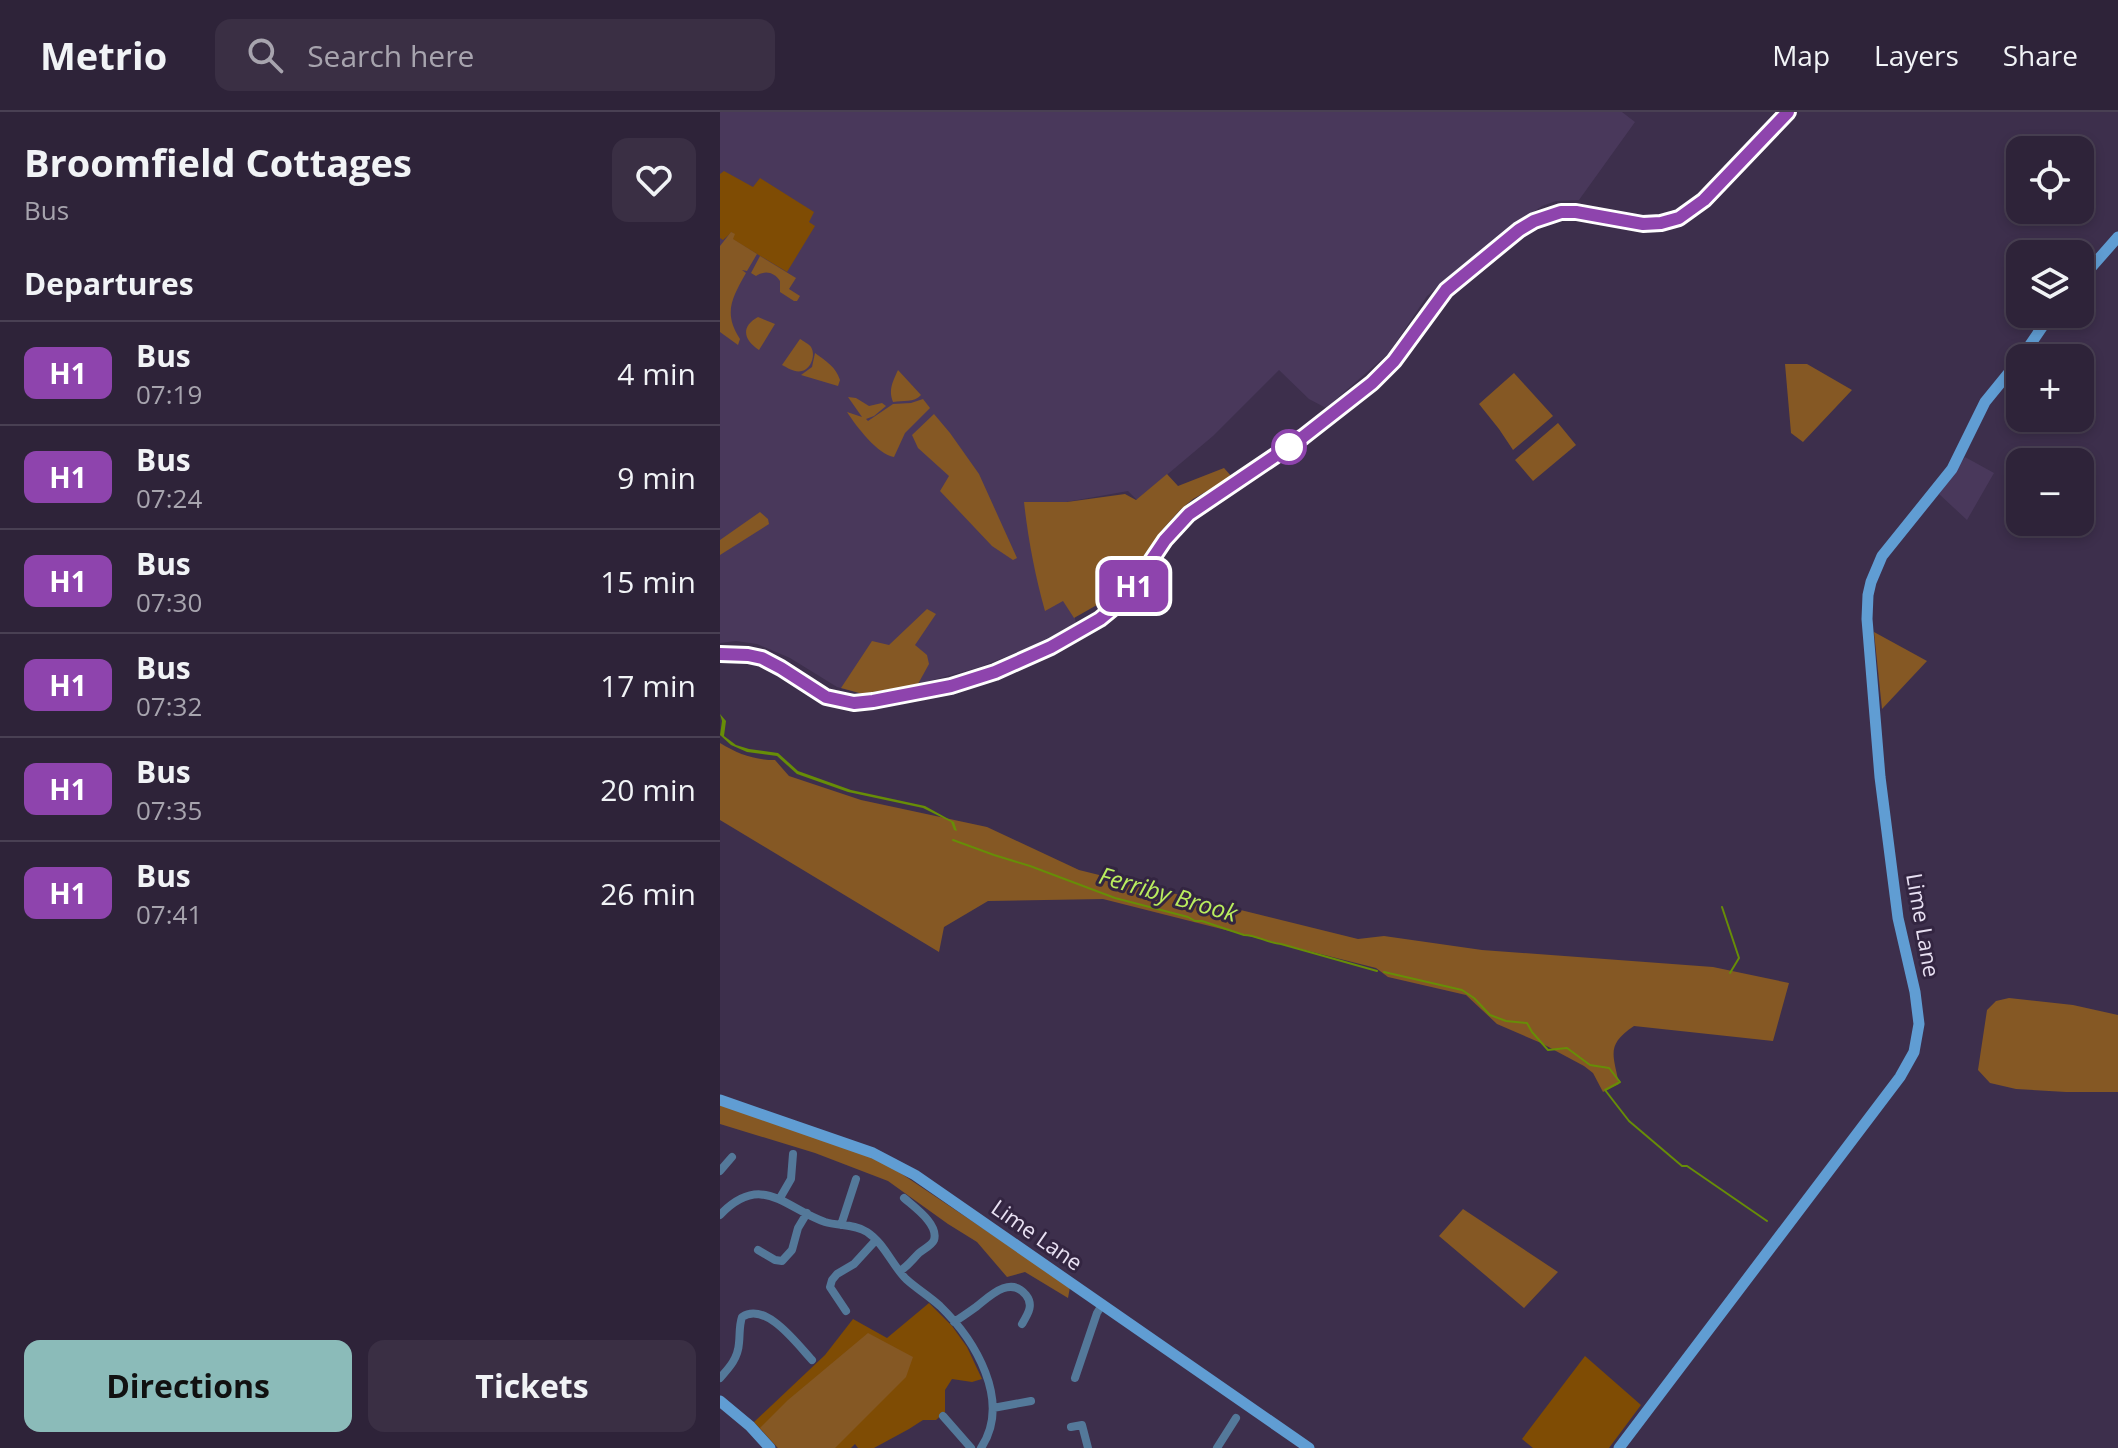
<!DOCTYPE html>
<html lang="en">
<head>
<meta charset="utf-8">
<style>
  :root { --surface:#2e2339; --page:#3a2f44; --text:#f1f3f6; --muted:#a7a4ae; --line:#494053; --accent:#8bbbb9 }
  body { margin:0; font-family:"Open Sans",sans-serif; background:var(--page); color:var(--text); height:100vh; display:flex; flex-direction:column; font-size:30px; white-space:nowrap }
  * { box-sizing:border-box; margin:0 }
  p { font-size:26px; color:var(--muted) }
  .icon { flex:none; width:44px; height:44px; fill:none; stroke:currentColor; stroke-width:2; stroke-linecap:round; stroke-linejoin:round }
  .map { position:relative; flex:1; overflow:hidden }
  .sheet { display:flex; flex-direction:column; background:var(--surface); width:720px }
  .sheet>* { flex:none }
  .badge { padding:0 16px; border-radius:12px; font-size:28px; line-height:52px }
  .controls { position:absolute; left:1286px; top:24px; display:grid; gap:16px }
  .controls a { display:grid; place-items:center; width:88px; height:88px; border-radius:16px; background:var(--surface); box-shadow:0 4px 12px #0003,0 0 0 2px var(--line); font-size:40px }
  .map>.badge { position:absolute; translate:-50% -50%; box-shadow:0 0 0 4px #fff }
  h2 { padding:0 24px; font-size:30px; line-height:72px }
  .round { display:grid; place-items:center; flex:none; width:84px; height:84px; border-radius:16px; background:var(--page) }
  .overview { display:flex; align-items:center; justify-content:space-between; height:136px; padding:0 24px }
  h1 { font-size:38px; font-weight:700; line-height:60px }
  .primary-button { display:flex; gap:16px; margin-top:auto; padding:16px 24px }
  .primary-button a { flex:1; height:92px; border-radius:16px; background:var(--accent); color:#111; font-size:32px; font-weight:700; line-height:92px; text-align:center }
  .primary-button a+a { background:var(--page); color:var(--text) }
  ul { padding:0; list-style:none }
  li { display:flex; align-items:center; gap:24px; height:104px; padding:0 24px; border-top:2px solid var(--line) }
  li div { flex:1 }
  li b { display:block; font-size:30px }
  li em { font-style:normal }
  li .badge { min-width:88px; font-weight:700; text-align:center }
  header { display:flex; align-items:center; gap:48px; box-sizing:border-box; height:112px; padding:0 40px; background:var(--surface); border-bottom:2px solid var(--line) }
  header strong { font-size:38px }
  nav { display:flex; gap:44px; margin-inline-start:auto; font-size:28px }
  .search { width:560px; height:72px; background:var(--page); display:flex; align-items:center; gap:20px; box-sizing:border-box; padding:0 28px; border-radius:16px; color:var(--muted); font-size:30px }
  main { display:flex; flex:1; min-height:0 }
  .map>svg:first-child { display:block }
  .built { fill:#49385b }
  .green { fill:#7f4c04 }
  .forest { fill:#855824 }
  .water { fill:#678d07 }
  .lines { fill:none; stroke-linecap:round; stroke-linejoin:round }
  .stream { stroke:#678d07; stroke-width:2 }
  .street { stroke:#54799a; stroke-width:8 }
  .secondary { stroke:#609dd3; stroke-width:11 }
  .primary { stroke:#69b9fe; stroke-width:12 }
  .line-casing { stroke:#fff; stroke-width:18 }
  .line { stroke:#8e44ad; stroke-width:12 }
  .stop-dot { fill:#fff; stroke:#8e44ad; stroke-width:4 }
  .labels { text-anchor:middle; stroke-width:6; stroke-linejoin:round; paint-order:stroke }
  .street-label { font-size:22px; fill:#e8e0f2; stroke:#332541 }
  .water-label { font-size:24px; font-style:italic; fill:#baee5e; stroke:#332541 }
</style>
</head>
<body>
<header>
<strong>Metrio</strong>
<div class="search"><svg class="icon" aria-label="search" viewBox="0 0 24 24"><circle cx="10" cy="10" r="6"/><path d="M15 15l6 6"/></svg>Search here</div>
<nav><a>Map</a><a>Layers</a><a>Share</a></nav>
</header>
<main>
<section class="sheet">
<div class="overview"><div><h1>Broomfield Cottages</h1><p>Bus</p></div><a class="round"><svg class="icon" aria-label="heart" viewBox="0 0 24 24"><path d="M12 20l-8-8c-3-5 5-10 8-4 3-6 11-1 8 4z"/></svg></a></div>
<h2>Departures</h2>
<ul>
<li><span class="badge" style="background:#8e44ad;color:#fff">H1</span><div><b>Bus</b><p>07:19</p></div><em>4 min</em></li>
<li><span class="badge" style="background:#8e44ad;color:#fff">H1</span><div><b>Bus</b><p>07:24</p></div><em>9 min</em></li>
<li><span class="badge" style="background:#8e44ad;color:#fff">H1</span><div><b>Bus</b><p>07:30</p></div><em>15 min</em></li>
<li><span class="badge" style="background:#8e44ad;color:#fff">H1</span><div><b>Bus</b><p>07:32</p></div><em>17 min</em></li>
<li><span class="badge" style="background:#8e44ad;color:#fff">H1</span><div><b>Bus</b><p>07:35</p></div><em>20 min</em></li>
<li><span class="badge" style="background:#8e44ad;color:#fff">H1</span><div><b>Bus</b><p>07:41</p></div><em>26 min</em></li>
</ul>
<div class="primary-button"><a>Directions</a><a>Tickets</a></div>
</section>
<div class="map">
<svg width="1398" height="1336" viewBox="0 0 1398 1336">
  <rect width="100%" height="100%" fill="#3d2f4c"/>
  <path class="built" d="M0,0H902L915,10L859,88L836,89L822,94L780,123L707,184L669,241L606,296L589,287L559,258L493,324L417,388L408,379L335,392L356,512L308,536L260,555L191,574L143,582L117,575L70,546L37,532L16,529L0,531Z
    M1245,345L1274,361L1247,408L1219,382Z"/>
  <path class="green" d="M4,59L33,75L40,66L94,100L89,110L95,114L67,160L12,127V120L3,128L0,126V62Z
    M209,1191L232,1214L247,1235L262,1267L252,1270L232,1267L225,1278V1300L216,1308H203L189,1317L154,1336H138L135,1332L131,1336H58L34,1310L105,1243L133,1207L167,1226Z
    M865,1244L921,1293L889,1336H813L802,1327Z"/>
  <path class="forest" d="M11,120L15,122L13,127L37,142L27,159L22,158L26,161C12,186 3,201 20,227L18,233L0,220V134Z
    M40,144L76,166L69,177L80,184L77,189H74L60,180V169C54,160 45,158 36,164L31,161Z
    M38,205L55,212L39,238C24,228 20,215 38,205Z
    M80,227C82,228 90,233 91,235C96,243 91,257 82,259C75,261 68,256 62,253Z
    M95,241C106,249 116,255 120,268L118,274L81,263L92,255Z
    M1065,252H1087L1132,278L1083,330L1071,321Z
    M178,258L201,283C194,291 183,288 173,290C168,278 173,269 178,258Z
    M794,261L833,304L793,338L779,317L759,292Z
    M128,285L136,286L149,294L162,291L166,294L154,304L146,307L148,309L173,292L191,291L203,287L210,296L185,321L174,345C158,343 136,314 127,300L142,305Z
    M214,302L230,321L259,362L297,446L293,448L272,434L220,379L229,364L198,336L192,323Z
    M838,311L856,333L813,369L795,348Z
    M504,356L512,365L473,387L460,398L442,418L407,467L391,485L354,506L343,489L325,499C315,463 308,427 304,390H347L405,382L416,388L447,362L458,374Z
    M40,400L48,407L49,412L0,443V428Z
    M207,497L216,502L195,533L207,543L209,552L198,572L143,582L121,576L152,529L169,533Z
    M1154,520L1207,549L1162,597Z
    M0,631C18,642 34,648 55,648L69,664L141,688L267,715L359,758L638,827L664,824L762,838L993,855L1069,871L1053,929L914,914C886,933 893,942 899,972L883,980L873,961L864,954L821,931L777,912L746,883L668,865L656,856L383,787L268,789L224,815L219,840L0,708Z
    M1289,886L1353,893L1398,903V980H1346L1296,977L1270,971L1258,958L1267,898L1276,889Z
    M0,991L164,1050L350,1175L348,1186L305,1160L287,1165L257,1130L228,1112L168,1069L95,1041L0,1012Z
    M743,1097L838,1160L804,1196L719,1124Z
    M148,1221L193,1245L186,1265L115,1336H58L40,1316L68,1288Z"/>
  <path class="water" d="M0,602L6,609L4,624L16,633L29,637L58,641L78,659L131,678L205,694L234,710L237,719L234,718L231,710L203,696L128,680L77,662L57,644L27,640L11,633L0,623L2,609Z"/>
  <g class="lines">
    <path class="stream" d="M233,728L274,743L310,754L395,786L468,805L475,809H482L524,823C536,823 548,831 561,832L657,859
      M1002,795L1019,846L1010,861
      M664,860L742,878L754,886L770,903L786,909L807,911L812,920L828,938L847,936L870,953L889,956L900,970L885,978L909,1009L962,1054H967L1047,1109"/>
    <path class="street" d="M0,1059L12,1045
      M60,1086L71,1067L73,1042
      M0,1103C42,1059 66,1097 105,1110C118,1114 135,1112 147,1120C164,1131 172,1153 186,1167C197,1177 209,1184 220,1194C255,1228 292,1289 261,1336
      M121,1113L136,1067
      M38,1138L55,1148L62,1149L72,1138L78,1116L87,1101
      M180,1159C188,1154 192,1148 199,1141C204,1137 212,1133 214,1128C219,1112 194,1095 184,1086
      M126,1199L110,1175L112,1168L117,1162L134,1152L156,1128
      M234,1210C242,1205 249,1200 256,1195C269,1185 290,1163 306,1183C314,1193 308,1202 302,1212
      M0,1266C10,1255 18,1246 19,1231C20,1222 19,1214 22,1205C46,1189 77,1232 92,1248
      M355,1266L377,1201L382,1193
      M273,1296L311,1289
      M223,1304L251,1336
      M351,1315L362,1313L368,1336
      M497,1336L516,1306"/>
    <path class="secondary" d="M1360,168L1398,125
      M1301,246L1331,202
      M0,988L153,1041L195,1063L589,1336
      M0,1289L30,1314L50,1336
      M899,1336L1180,965L1194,940L1199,912L1195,880L1178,806L1160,665L1147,507L1148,483L1151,470L1162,444L1232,357L1265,290L1300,247"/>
    <path class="primary" d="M0,542C15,542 31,542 45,547C78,561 100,593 138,591C151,590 164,587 177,585C236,574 291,556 344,528C363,518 383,508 398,492C425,466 439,430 467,404C486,387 510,375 532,361C574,333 615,304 653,270C678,248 693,219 713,193C735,164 768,141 797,120C807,112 819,105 832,102C875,90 915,126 960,105C980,96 995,77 1009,62C1029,41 1048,20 1068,0"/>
  </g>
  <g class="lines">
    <g class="line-casing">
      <path id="line" d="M0,542L28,543L42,546L61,556L106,585L134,591L153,589L231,574L275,560L331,535L380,507L397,493L412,477L445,428L469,402L583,325L652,271L674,249L726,178L799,118L814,109L841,100H856L923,112L941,111L959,106L984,88L1068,0"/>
    </g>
    <use href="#line" class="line"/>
  </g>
  <circle class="stop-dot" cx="569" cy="335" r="16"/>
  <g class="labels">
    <g class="street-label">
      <text transform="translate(1203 813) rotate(80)" y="8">Lime Lane</text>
      <text transform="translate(317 1123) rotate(35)" y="8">Lime Lane</text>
    </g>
    <g class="water-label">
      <text transform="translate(448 783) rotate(16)" y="8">Ferriby Brook</text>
    </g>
  </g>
</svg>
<div class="controls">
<a><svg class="icon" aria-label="locate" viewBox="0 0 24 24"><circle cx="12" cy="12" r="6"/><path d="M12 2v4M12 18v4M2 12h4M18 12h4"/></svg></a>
<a><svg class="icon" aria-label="layers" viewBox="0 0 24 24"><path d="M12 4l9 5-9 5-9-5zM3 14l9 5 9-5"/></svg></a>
<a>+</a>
<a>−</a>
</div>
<b class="badge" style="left:414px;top:474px;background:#8e44ad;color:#fff">H1</b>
</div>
</main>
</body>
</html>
